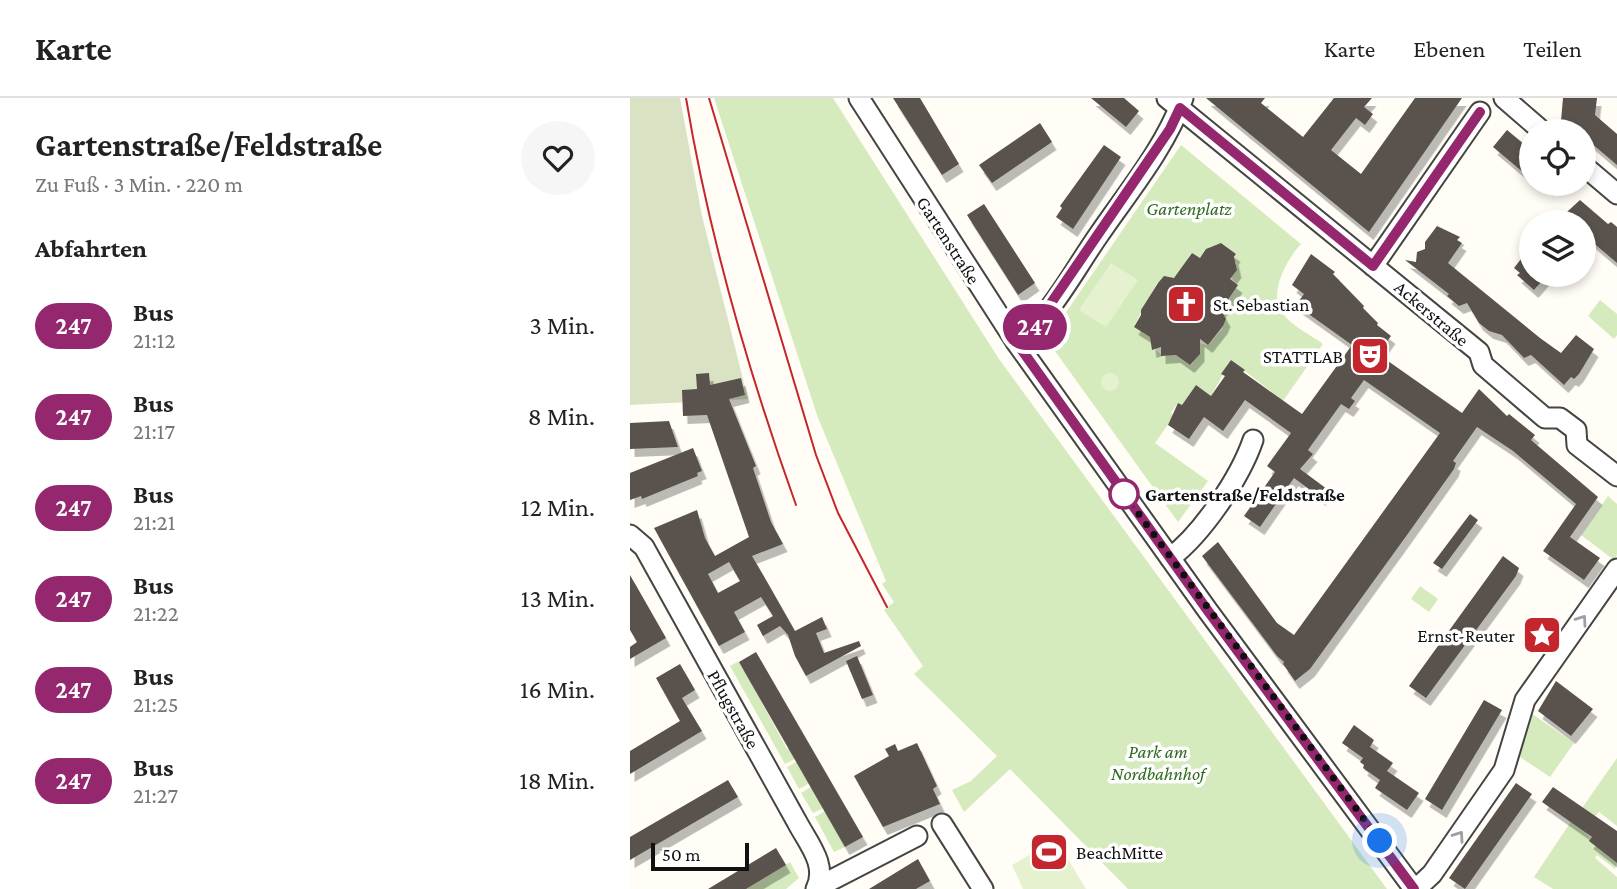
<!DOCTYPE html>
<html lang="de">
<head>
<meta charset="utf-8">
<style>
  :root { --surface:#fff; --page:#f6f6f6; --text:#222; --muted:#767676; --line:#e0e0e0 }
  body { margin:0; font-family:"Crimson Pro",serif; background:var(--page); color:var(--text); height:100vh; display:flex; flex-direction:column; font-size:26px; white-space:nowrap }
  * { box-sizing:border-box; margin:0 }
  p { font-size:23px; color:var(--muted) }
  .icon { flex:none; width:38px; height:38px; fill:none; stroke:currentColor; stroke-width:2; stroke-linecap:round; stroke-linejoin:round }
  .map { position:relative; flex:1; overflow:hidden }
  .details { display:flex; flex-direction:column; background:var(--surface); width:630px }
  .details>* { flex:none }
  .badge { padding:0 14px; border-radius:23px; font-size:24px; line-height:46px }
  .controls { position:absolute; left:889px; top:21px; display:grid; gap:14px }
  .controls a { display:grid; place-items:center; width:77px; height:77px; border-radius:50%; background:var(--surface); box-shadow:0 4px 10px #0003; font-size:35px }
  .scale { position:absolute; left:21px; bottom:18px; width:98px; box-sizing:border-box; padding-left:7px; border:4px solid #111; border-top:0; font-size:19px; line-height:24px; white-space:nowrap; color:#111; -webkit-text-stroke:5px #fff; paint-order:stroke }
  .you { position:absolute; width:35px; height:35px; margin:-18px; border:5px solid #fff; border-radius:50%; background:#1a73e8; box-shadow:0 0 0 10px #1a73e833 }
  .map>.badge { position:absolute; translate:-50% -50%; box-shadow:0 0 0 4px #fff }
  h2 { padding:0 35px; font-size:26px; line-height:63px }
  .round { display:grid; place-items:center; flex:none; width:74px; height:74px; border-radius:37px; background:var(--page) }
  .overview { display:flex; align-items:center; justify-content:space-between; height:119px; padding:0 35px }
  h1 { font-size:33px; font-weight:700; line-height:52px }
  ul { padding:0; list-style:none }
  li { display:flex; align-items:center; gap:21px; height:91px; padding:0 35px }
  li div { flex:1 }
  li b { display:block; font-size:26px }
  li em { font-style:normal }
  li .badge { min-width:77px; font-weight:700; text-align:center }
  header { display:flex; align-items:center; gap:42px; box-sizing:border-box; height:98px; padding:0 35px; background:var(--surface); border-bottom:2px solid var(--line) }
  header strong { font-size:33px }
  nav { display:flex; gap:38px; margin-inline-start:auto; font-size:24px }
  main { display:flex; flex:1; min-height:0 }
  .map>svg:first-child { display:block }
  .green { fill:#d5ebbd; fill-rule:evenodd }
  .cemetery { fill:#d9e3c4 }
  .pitch { fill:#e6f2cf }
  .building { fill:#5a524d; fill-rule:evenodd; filter:url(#shadow) }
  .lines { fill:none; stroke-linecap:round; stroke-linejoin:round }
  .minor-casing { stroke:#444; stroke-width:23 }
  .minor { stroke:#fff; stroke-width:19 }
  .tram { stroke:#c4262e; stroke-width:2 }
  .oneway { stroke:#a0a0a0 }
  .line-casing { stroke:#fff; stroke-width:16 }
  .line { stroke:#95276e; stroke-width:10 }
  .walk { stroke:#111; stroke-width:7; stroke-dasharray:0 12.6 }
  .stop-dot { fill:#fff; stroke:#95276e; stroke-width:3.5 }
  .labels { text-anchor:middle; stroke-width:7; stroke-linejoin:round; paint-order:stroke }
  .park-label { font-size:19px; font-style:italic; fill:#2f6b1f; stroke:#fff }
  .street-label { font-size:19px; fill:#111; stroke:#fff }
  .poi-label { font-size:19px; fill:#111; stroke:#fff; text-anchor:start }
  .stop-label { font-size:19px; font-weight:bold; fill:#111; stroke:#fff; text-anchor:start }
</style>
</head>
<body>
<header>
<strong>Karte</strong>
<nav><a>Karte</a><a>Ebenen</a><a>Teilen</a></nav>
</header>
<main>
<section class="details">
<div class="overview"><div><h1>Gartenstraße/Feldstraße</h1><p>Zu Fuß · 3 Min. · 220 m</p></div><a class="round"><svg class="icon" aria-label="heart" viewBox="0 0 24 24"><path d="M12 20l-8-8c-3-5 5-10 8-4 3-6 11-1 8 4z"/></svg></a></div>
<h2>Abfahrten</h2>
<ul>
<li><span class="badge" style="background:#95276e;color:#fff">247</span><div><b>Bus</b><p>21:12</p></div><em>3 Min.</em></li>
<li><span class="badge" style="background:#95276e;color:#fff">247</span><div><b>Bus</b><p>21:17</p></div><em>8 Min.</em></li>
<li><span class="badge" style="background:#95276e;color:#fff">247</span><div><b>Bus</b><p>21:21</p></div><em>12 Min.</em></li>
<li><span class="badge" style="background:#95276e;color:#fff">247</span><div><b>Bus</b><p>21:22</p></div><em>13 Min.</em></li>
<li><span class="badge" style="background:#95276e;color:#fff">247</span><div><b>Bus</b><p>21:25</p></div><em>16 Min.</em></li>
<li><span class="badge" style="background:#95276e;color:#fff">247</span><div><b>Bus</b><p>21:27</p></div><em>18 Min.</em></li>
</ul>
</section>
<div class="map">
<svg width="987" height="791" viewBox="0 0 987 791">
  <defs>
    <filter id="shadow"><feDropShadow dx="4.5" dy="8" stdDeviation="0" flood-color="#0004"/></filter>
  </defs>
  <rect width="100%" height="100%" fill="#fffdf5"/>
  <path class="green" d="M84,0H203L369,261L757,791H498L380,671L334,714L322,692L341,683L367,658L284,576L293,568L254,512L264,504L252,486L256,483L188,320Z
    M551,47L671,146C657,161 637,196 653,216C662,228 681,237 693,246L653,303L601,262L581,298L566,287L552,307L548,305L541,315L544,318L525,345L578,383L548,424L417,242ZM591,145L606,156L604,163L607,165L600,178L608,187L590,212L593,230L578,247L569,245L562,267L548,256H531L524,251L521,238L504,228L527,185L545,181L561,155L570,160L582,148L585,150Z
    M970,202L987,216V237L984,241L958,218Z
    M978,398L987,406V457L984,462L951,437Z
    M790,488L808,501L799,514L781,501Z
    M109,563L157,651L161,649L167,660L155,666L100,568Z
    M901,615L944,645L920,679L890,659Z
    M987,660V728L969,714L964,719L952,710Z
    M168,663L180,685L169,691L157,669Z
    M182,688L194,710L183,715L171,695Z
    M195,713L215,749L204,754L185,719Z
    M942,722L987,765L985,771L967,757L965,760L987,779V791H923L904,779Z
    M160,764L169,780L156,791H116Z"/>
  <path class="cemetery" d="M0,0H50L72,118L118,301L0,307Z"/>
  <path class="pitch" d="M481,165L508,182L476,229L449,212Z
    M471 284a9 9 0 1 1 18 0a9 9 0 1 1-18 0Z
    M426,741L456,791H393L382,767Z"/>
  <path class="building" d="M263,0H290L329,66L312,77Z
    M461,0H494L509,13L496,29Z
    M576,0H635L631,5L673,39L704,0H742L734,9L743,16L735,27L726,20L701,52L731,76L785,0H832L739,134Z
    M933,0H967L965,17L987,36V67L954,39V33H947L931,23Z
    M410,25L422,44L362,85L349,67Z
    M877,32L901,52V81L863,49Z
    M474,47L491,59L443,131L426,119L432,110L430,108Z
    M950,102L978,126L981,124L987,129V165L954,137V124H926Z
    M354,106L405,185L388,197L337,117Z
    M807,128L830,139L827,142L832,145L818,165L910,240L931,255L946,237L964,251L949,276L944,281L941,279L934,287L901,257L894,260L872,237L859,233L849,225L837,205L829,208L817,198L819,196L775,162L786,164L787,154L795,151V144Z
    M591,145L606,156L604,159L607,172L600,181L608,187L591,212L596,221L593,228L578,247L570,241V256L560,267L546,257L531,258V249L522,252L520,239L504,229L511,217V212L528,185L534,178L544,180L562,155L570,160L576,151Z
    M901,148V177H917L904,192L887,177L890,175L884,170Z
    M681,156L705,174L703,176L734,208L733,210L748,225L747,227L761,238L748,256L832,315L849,291L877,318L879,316L905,337L901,342L968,399L940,439L970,460L954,482L913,453L946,406L883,353L847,329L823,363L826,365L824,371L777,437L680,571L665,583L653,566L654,564L647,558L572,458L588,444L647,525L664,537L810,335L734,282L721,300L725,303L719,311L711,306L678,352L683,356L670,371L697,391L691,400L664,380L630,429L614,418L645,374L637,368L661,335L615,302L593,333L574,319L559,341L538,327L548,305L552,307L566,287L581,298L595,278L591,276L601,262L615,272L613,274L672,316L722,247L666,207L674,196L662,187Z
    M79,275L80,287L111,280L115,297L99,301L126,368L123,370L141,424L153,446L122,458L136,482L165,533L192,519L197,531L186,535L194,555L229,543L231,548L176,578L165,558L158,537L150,528L133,538L127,527L143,518L131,499L104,514L115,534L89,548L24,430L67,412L75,440L85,458L119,439L77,317L53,318L52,292L67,291L66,276ZM99,464L110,483L88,495L78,476Z
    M39,323L48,349L0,351V325Z
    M63,350L72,373L67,375L68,378L12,401L11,398L0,402V375Z
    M840,416L848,422L812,471L803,465Z
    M873,458L889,470L886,478L796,600L779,588Z
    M0,477L36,540L0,561V549L7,544L0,532Z
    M126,554L233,739L215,749L109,564Z
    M227,558L243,597L232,601L216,563Z
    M50,566L65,592L52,600L72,633L0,676V653L50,623L26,580Z
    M926,583L963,611L941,638L908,613Z
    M854,602L872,612L812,712L795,701Z
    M724,627L744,642L740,649L763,665L757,673L789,695L777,712L745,690L750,682L733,670L734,667L730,664L733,660L712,645Z
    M287,645L307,688L303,691L310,706L253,729L224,678L259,658L255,651L265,646L268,653Z
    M98,682L108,699L0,762V739Z
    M886,685L902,696L835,791L819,780Z
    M923,689L987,733V765L959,743L962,739L912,704Z
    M146,750L156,767L116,791H78Z
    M288,761L300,783L286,791H239Z"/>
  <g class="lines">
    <g class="minor-casing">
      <path id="minor" d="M229,0L386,244L578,513L784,791
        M537,0L849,254L853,267L915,320H930L946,332L947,347L987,378
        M874,0L912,33
        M954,68L987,96
        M743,168L850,14
        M386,244C421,218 443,174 468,138C498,94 535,50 553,0
        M0,437L14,449L167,724C178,745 198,767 186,791
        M540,460C572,436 610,380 623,342
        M312,726L353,791
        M188,789L287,738
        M786,791L802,776L874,672L895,602L987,471"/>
    </g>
    <use href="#minor" class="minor"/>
    <path class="tram" d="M56,0C79,138 119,276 166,407
      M79,0L186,357L208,415L257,509"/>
  </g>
  <defs><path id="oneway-chevron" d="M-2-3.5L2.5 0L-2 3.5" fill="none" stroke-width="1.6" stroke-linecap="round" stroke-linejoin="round" transform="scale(1.75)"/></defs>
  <g class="oneway">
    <use href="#oneway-chevron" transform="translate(952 522) rotate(-55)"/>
    <use href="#oneway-chevron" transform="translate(829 738) rotate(-55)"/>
  </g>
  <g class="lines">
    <g class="line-casing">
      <path id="line" d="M784,791L578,513L386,244L404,230L540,31L550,10L743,168L850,14"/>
    </g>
    <use href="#line" class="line"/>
    <path class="walk" d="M494,396L750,743"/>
  </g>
  <defs>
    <g id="church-square" transform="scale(2.0125)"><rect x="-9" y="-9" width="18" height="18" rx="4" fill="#c4262e" stroke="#fff"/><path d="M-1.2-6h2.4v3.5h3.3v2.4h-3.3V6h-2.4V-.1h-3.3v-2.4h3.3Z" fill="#fff"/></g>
    <g id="theatre-square" transform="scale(2.0125)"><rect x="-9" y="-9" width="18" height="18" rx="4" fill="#c4262e" stroke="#fff"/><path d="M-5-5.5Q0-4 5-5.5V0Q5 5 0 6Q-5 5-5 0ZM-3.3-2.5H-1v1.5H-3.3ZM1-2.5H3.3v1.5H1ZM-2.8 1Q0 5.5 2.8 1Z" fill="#fff"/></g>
    <g id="sight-square" transform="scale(2.0125)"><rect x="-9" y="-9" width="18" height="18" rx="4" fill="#c4262e" stroke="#fff"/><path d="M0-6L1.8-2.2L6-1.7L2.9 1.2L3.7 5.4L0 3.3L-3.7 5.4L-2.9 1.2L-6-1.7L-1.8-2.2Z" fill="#fff"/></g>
    <g id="stadium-square" transform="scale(2.0125)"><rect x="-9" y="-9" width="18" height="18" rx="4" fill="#c4262e" stroke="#fff"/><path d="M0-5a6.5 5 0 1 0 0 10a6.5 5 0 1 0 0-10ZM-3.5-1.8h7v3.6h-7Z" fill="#fff"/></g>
  </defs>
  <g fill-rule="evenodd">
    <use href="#church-square" x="556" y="206"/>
    <use href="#theatre-square" x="740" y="258"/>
    <use href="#sight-square" x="912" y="537"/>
    <use href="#stadium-square" x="419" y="754"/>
  </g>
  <circle class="stop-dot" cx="494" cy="396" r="14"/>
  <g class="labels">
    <g class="park-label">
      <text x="559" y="117">Gartenplatz</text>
      <text x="528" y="660">Park am<tspan x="528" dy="22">Nordbahnhof</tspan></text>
    </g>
    <g class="street-label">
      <text transform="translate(319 142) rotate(57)" y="7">Gartenstraße</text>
      <text transform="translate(802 215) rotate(40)" y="7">Ackerstraße</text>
      <text transform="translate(104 611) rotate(61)" y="7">Pflugstraße</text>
    </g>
    <g class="poi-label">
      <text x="583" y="213">St. Sebastian</text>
      <text x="713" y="265" text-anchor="end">STATTLAB</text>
      <text x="885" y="544" text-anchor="end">Ernst-Reuter</text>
      <text x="446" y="761">BeachMitte</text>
    </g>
    <g class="stop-label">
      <text x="515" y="403">Gartenstraße/Feldstraße</text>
    </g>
  </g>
</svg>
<div class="controls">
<a><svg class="icon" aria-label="locate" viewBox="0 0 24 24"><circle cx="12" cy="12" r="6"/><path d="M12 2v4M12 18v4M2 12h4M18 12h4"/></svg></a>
<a><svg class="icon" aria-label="layers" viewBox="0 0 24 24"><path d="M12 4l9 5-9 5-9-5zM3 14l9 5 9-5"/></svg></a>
</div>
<div class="scale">50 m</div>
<div class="you" style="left:750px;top:743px"></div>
<b class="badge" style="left:405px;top:229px;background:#95276e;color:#fff">247</b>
</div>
</main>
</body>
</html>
